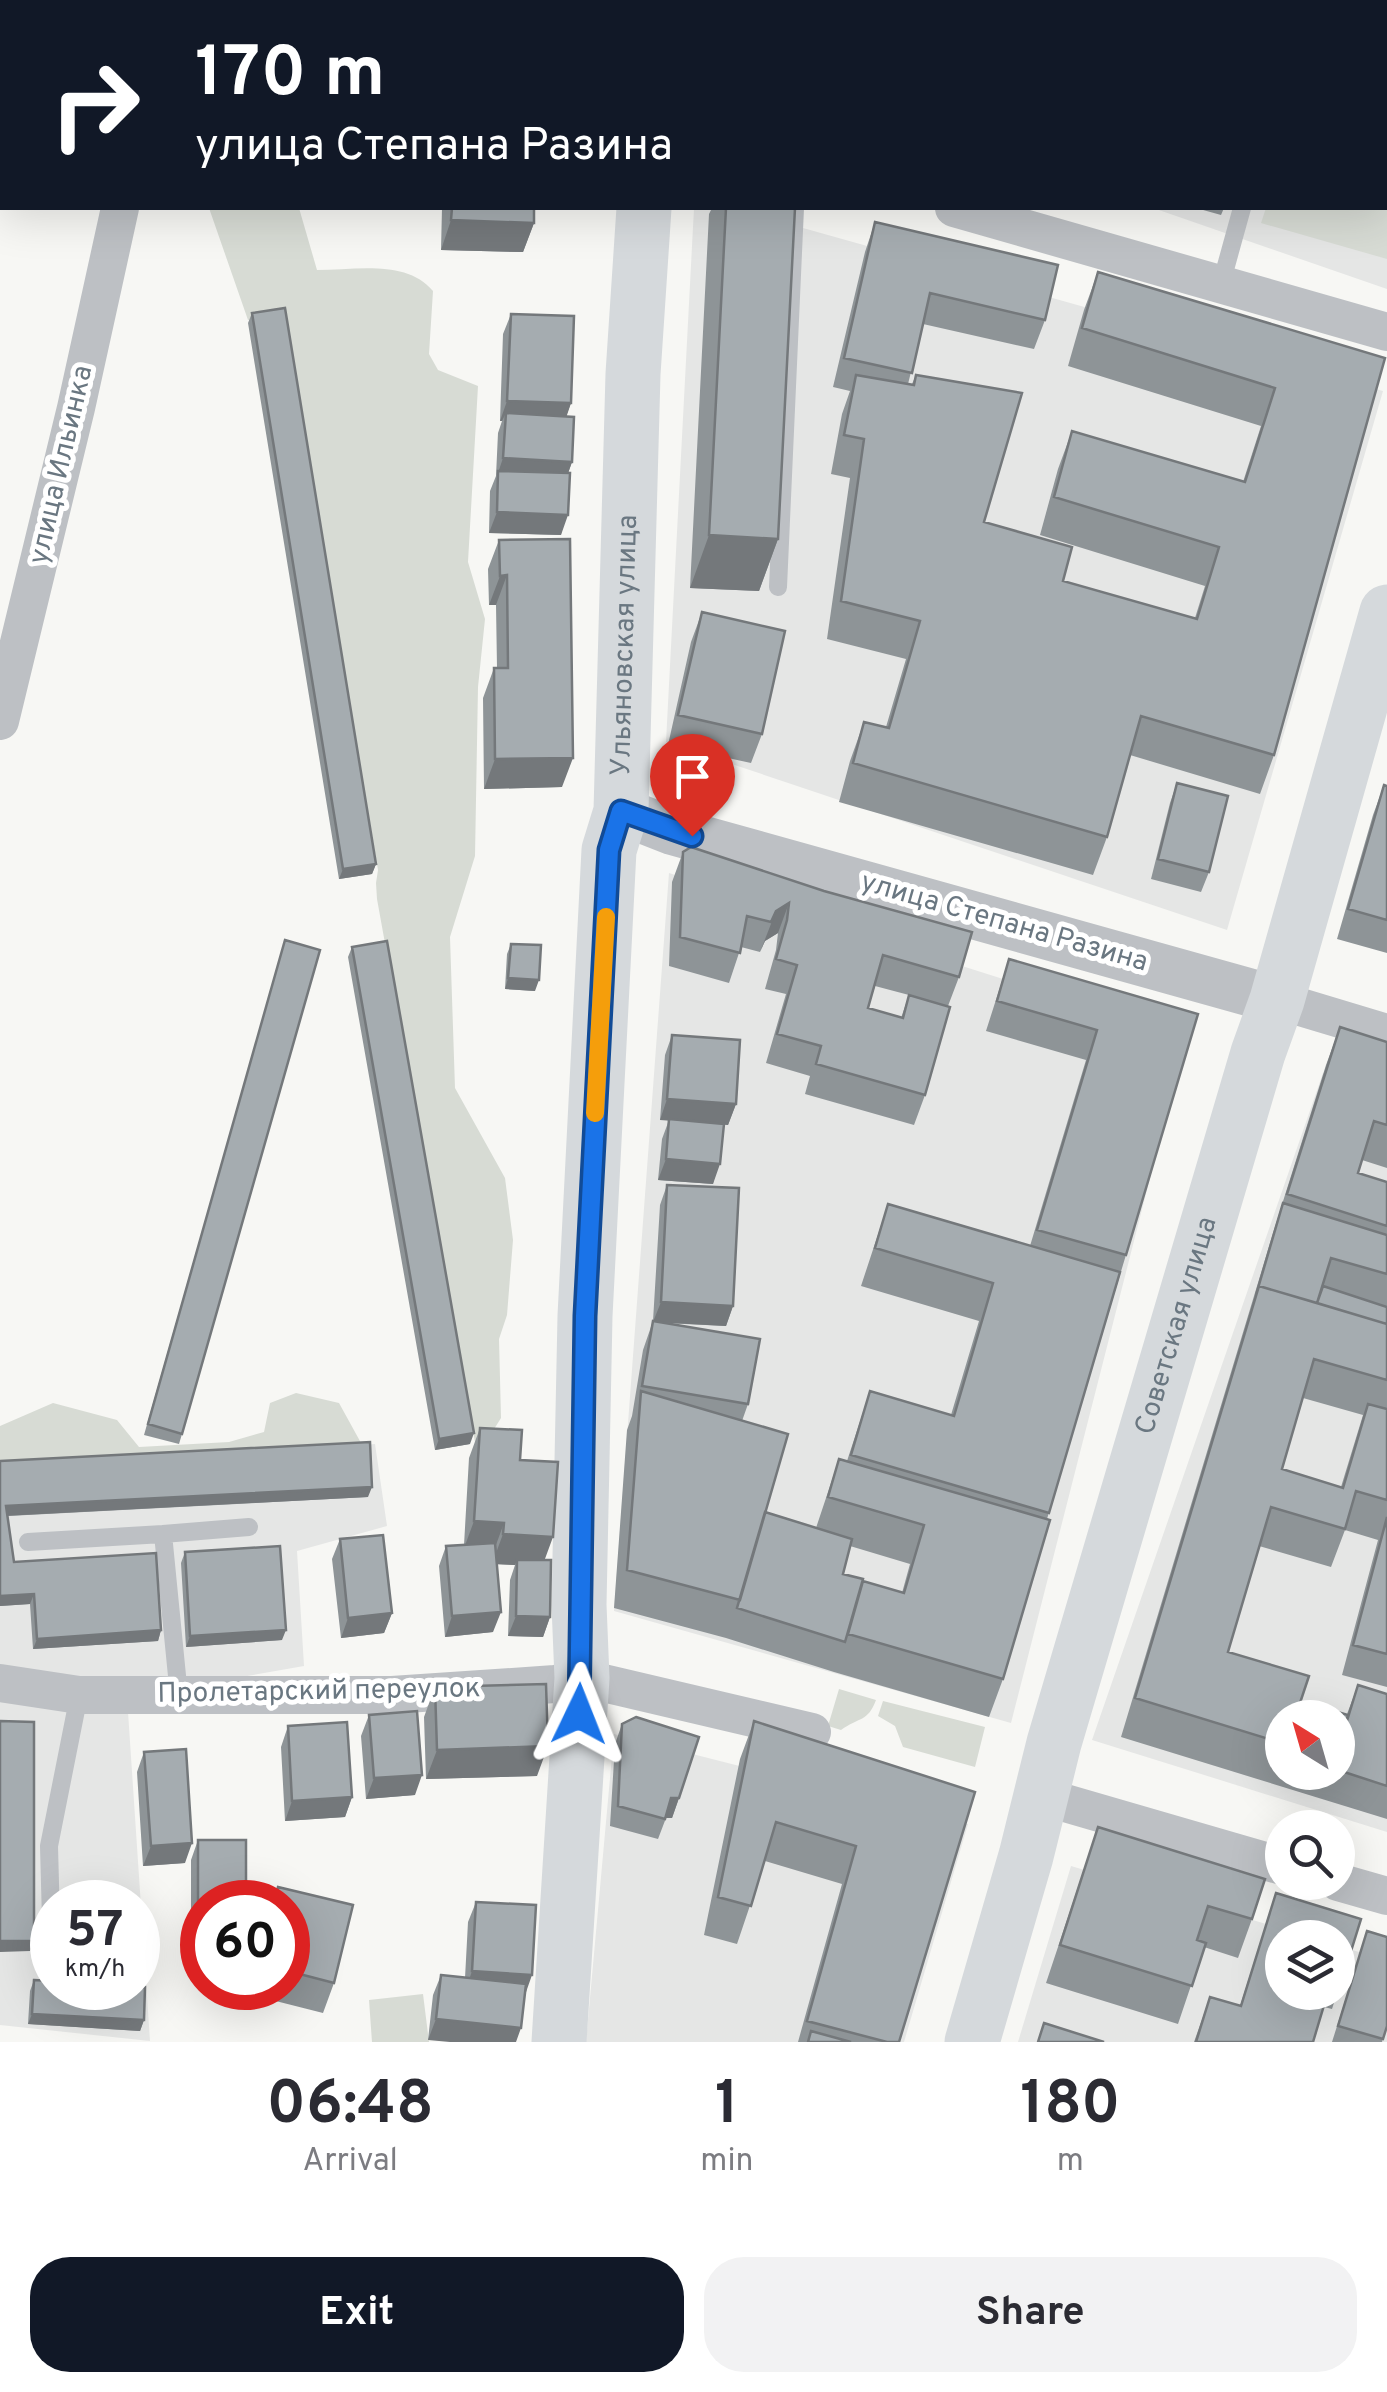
<!DOCTYPE html>
<meta charset="utf-8">
<style>
body{margin:0;font-family:Overpass,sans-serif;background:#f2f2f3;color:#2b2b33;height:100vh;display:flex;flex-direction:column;font-size:38px;white-space:nowrap}
*{box-sizing:border-box;margin:0}
p{font-size:32px;color:#7c7c81}
.icon{flex:none;width:55px;height:55px;fill:none;stroke:currentColor;stroke-width:2;stroke-linecap:round;stroke-linejoin:round}
.map{position:relative;height:2042px;overflow:hidden}
.side{display:flex;flex-direction:column;background:#fff;flex:1}
.side>*{flex:none}
.hud{position:absolute;left:0px;top:0px;width:1388px;height:210px;box-shadow:0 10px 40px #0002;background:#111827;color:#fff;overflow:hidden}
.needle{width:65px;rotate:323deg}
.buttons{position:absolute;left:1265px;top:1700px;display:grid;gap:20px}
.buttons a{display:grid;place-items:center;width:90px;height:90px;border-radius:50%;background:#fff;box-shadow:0 10px 40px #0002;font-size:50px}
.speed{position:absolute;left:30px;top:1880px;display:flex;gap:20px;font-size:50px;font-weight:700;text-align:center}
.speed>*{display:grid;place-content:center;width:130px;height:130px;border-radius:50%;background:#fff;box-shadow:0 10px 40px #0002;line-height:1}
.speed small{font-size:25px;font-weight:400}
.speed .limit{border:15px solid #d22;background:#fff;color:#111}
.pin{position:absolute;display:grid;place-items:center;width:85px;height:85px;color:#fff;margin:-102px -42px;border-radius:50% 50% 50% 0;rotate:-45deg;box-shadow:0 0 10px #0007}
.pin .icon{rotate:45deg}
.me{position:absolute;width:110px;margin:-55px;rotate:2deg;stroke-linejoin:round;filter:drop-shadow(0 0 8px #0008)}
.turn{display:flex;align-items:center;gap:35px;height:210px;padding:0 30px;font-size:45px}
.turn .icon{width:130px;height:130px;stroke-width:2.5}
.turn b{display:block;font-size:70px;line-height:85px}
.eta{display:flex;justify-content:space-evenly;align-items:center;height:170px;text-align:center}
.eta b{font-size:60px;font-weight:700;line-height:70px}
.primary-button{display:flex;gap:20px;margin-top:auto;padding:20px 30px}
.primary-button a{flex:1;height:115px;border-radius:40px;background:#111827;color:#fff;font-size:40px;font-weight:700;line-height:115px;text-align:center}
.primary-button a+a{background:#f2f2f3;color:#2b2b33}
.map>svg:first-child{display:block}
.built{fill:#e5e6e5;fill-rule:evenodd}
.green{fill:#d7dbd4}
.lines{fill:none;stroke-linecap:round;stroke-linejoin:round}
.service{stroke:#bdc0c4;stroke-width:18}
.minor{stroke:#bdc0c4;stroke-width:38}
.tertiary{stroke:#bdc0c4;stroke-width:48}
.primary{stroke:#d5d9dc;stroke-width:55}
.wall{fill:#8e9497;fill-rule:evenodd}
.shaded-wall{fill:#74787b}
.building{fill:#a5acb0;stroke:#74787b;stroke-width:2.5}
.route-casing{stroke:#114b97;stroke-width:25}
.route{stroke:#1a73e8;stroke-width:18}
.slow{stroke:#f59e0b;stroke-width:18}
.labels{text-anchor:middle;dominant-baseline:central;stroke-width:10;stroke-linejoin:round;paint-order:stroke}
.street-label{font-size:28px;fill:#6a7781;stroke:#fff}
</style>
<div class="map">
<svg width="1387" height="2042" viewBox="0 0 1387 2042">
<rect width="100%" height="100%" fill="#f7f7f4"/>
<path class="built" d="M735,0H1387V289L1153,208H1385V2H734Z
M694,208H732L1383,391L1227,930L666,742Z
M669,873L1186,1037L1011,1723L614,1611Z
M1323,1073L1387,1094V1832L1092,1740ZM1282,1718H1338V1772H1282Z
M375,1444L387,1526L297,1551L304,1666L127,1697L150,2041L0,2025V1477ZM52,1902H138V1988H52Z
M614,1734L968,1824L904,2042H586Z
M1071,1866L1310,1937L1282,1938V1992H1338V1946L1387,1960V2042H1018Z"/>
<path class="green" d="M1329,0H1387V259L1261,223L1266,208H1385V2H1328Z
M209,208H299L317,270C355,270 407,259 433,291L429,354L438,370L478,386L468,562L485,619L478,687L475,856L450,937L455,1088L505,1178L513,1240L507,1315L499,1339L501,1418L491,1434L479,1442H475L377,899L376,883L378,870L283,312L248,320Z
M296,1393L339,1403L366,1452L0,1471V1426L53,1403L117,1420L139,1447L229,1442L264,1432L270,1403Z
M839,1689L876,1700C868,1722 859,1717 841,1730L828,1726Z
M883,1701L985,1727L975,1767L903,1747L895,1726L878,1716Z
M423,1994L429,2042H372L369,2000Z"/>
<g class="lines">
<path class="service" d="M1009,2L1010,0
M1305,2L1306,0
M1221,284L1242,208
M778,587L795,208
M163,1534L249,1527
M28,1542L163,1534L179,1696
M52,1958L49,1846L79,1695"/>
<path class="minor" d="M394,0L402,2
M954,208L1387,332
M0,721L76,408L120,208
M1277,1000L1387,1033
M0,1683L79,1695H392L555,1684L582,1678L812,1732
M1041,1796L1282,1866
M1338,1882L1387,1896"/>
<path class="tertiary" d="M621,811L672,831L1277,1000"/>
<g class="primary">
<path d="M689,2L690,0"/>
<path id="s1" d="M559,2042L582,1678L579,1605L585,1316L609,850L621,811L633,374L644,208"/>
<path id="s2" d="M972,2042L1026,1856L1054,1743L1258,1053L1277,1000L1387,612"/>
</g>
</g>
<path class="wall" d="M534,0H608L607,2H533Z
M784,0H988L987,2H794Z
M1191,0H1265L1264,2H1190Z
M442,208H534V223L523,252L441,250Z
M712,208H795L778,539L759,591L690,588L709,214Z
M1196,208H1224L1221,215Z
M875,222L1045,320L1034,349L923,324L908,384H912L916,375L984,522L1063,581L1195,618L1205,586L1040,535L1058,469L1072,431L1243,482L1261,426L1068,366L1084,310L1098,272L1385,358L1274,755L1260,794L1130,755L1107,837L1093,875L839,802L850,761L864,722L886,727L906,659L827,639L850,478L831,474L842,414L850,391L833,387L865,252Z
M252,313L376,864L372,874L339,879L248,323Z
M511,314L571,403L566,416L572,462L568,473L561,535L489,533L490,491L496,476L498,433L502,421H500L503,334Z
M499,540L562,787L484,789L483,698L494,668H497L496,605H489L488,569Z
M702,612L762,734L751,763L668,745L691,642Z
M1177,783L1209,872L1201,892L1151,879L1170,803Z
M1384,785L1387,786V953L1337,939L1373,815Z
M683,852L959,977L948,1006L925,1095L914,1125L805,1094L810,1076L766,1063L786,994L765,989L776,950L778,933L765,941L760,952L741,947L729,983L669,966L672,882ZM875,986L909,995L901,1018L868,1008Z
M285,940L182,1434L179,1444L144,1435Z
M511,944L535,991L505,989L507,954Z
M352,947L470,1444L435,1450L348,957Z
M1009,959L1198,1014L1047,1519L1003,1679L989,1717L834,1672L726,1638L614,1608L627,1430L632,1416L643,1350L653,1321L660,1205L667,1185L733,1306L726,1326L664,1323L748,1404L742,1421L765,1512L816,1528L839,1459L847,1461L870,1391L951,1415L979,1321L861,1286L888,1204L1030,1246L1086,1060L986,1031ZM850,1546L910,1564L902,1593L859,1591L843,1574Z
M1340,1027L1387,1042V1168L1362,1160L1358,1173L1387,1182V1687L1342,1675L1378,1540L1345,1530L1331,1567L1259,1546L1228,1652L1301,1701L1347,1714L1358,1685L1387,1694V1819L1121,1737L1273,1233L1326,1065ZM1303,1398L1363,1415L1341,1487L1282,1469ZM1282,1718H1338V1772H1282Z
M672,1035L736,1104L728,1125L724,1124L713,1184L658,1180L662,1139L669,1120H660L665,1055Z
M480,1428L520,1460L544,1560L550,1617L543,1637L508,1636L510,1580L515,1565L497,1564L493,1632L445,1637L439,1566L446,1546L464,1545L469,1458Z
M0,1461L368,1497L8,1516L14,1562L161,1630L158,1641L33,1649L30,1604L0,1606Z
M340,1539L392,1613L384,1633L341,1638L332,1559Z
M185,1552L282,1640L186,1647L181,1563Z
M435,1687L537,1776L426,1779L424,1717Z
M369,1715L415,1795L366,1799L361,1736Z
M754,1721L975,1792L899,2042H798L842,1884L765,1861L737,1944L704,1935L740,1759Z
M622,1724L679,1798L672,1818H666L658,1839L610,1826L615,1744Z
M288,1726L352,1797L345,1817L285,1821L281,1747Z
M144,1752L185,1863L143,1866L137,1772Z
M1098,1827L1252,1919L1238,1958L1204,1947L1178,2024L1046,1983Z
M198,1840L202,1902V1931H191V1860Z
M278,1887L353,1905L334,1983L323,2013L248,1994L249,1988H288V1902H272Z
M1276,1893L1361,1919L1332,2009L1324,2007L1313,2042H1194L1210,1997L1240,2006ZM1282,1938H1338V1992H1282Z
M476,1902L525,1995L428,2040L433,1995L441,1975L465,1978L468,1922Z
M1367,1931L1387,2026L1382,2042H1332Z
M34,1980L144,2020L140,2031L28,2024L30,1991Z"/>
<path class="shaded-wall" d="M451,220L534,223L523,252L441,250Z
M507,401L571,403L564,424L506,413L502,421H500Z
M503,458L572,462L565,482L498,473Z
M497,512L568,515L561,535L489,533Z
M709,535L778,539L759,591L690,588Z
M507,575L496,605H489L500,576Z
M573,758L562,787L484,789L495,759Z
M376,864L372,874L339,879L343,869Z
M789,903L778,933L765,941L760,952L776,911Z
M508,978L539,980L535,991L505,989Z
M667,1099L736,1104L728,1125L660,1120Z
M666,1159L720,1164L713,1184L658,1180Z
M661,1302L733,1306L726,1326L653,1322Z
M474,1433L470,1444L435,1450L439,1439Z
M372,1487L368,1497L3,1516L6,1506Z
M474,1521L504,1523L493,1553L463,1551Z
M503,1534L553,1537L542,1567L517,1560L515,1565L492,1564Z
M34,1594L30,1604L0,1606V1596Z
M501,1612L493,1632L445,1637L452,1616Z
M392,1613L384,1633L341,1638L348,1618Z
M516,1616L550,1617L543,1637L508,1636Z
M161,1630L158,1641L33,1649L37,1639Z
M286,1630L282,1640L186,1647L190,1636Z
M548,1746L537,1776L426,1779L437,1750Z
M422,1775L415,1795L366,1799L374,1778Z
M352,1797L345,1817L285,1821L292,1801Z
M671,1798H679L672,1818H664Z
M192,1843L185,1863L143,1866L151,1846Z
M198,1911H202V1931H191Z
M0,1941H34L30,1951L0,1952Z
M472,1971L532,1975L525,1995L465,1992Z
M32,2014L144,2020L140,2031L28,2024Z
M436,2019L521,2028L516,2042H450L428,2040Z"/>
<path class="building" d="M295,0H390V2H294Z
M811,0H837L836,2H821Z
M924,0H988L987,2H924Z
M1057,0H1112L1111,2H1057Z
M1127,0H1154L1163,2H1126Z
M452,208H534V223L451,220Z
M726,208H795L778,539L709,535Z
M875,222L1058,265L1045,320L930,293L912,373L844,358Z
M1098,272L1385,358L1274,755L1141,716L1107,837L853,763L864,722L889,728L920,621L841,601L864,439L844,435L856,375L914,385L916,375L1022,393L984,522L1072,547L1063,581L1197,619L1219,547L1054,497L1072,431L1245,482L1275,388L1082,328Z
M285,308L376,864L343,869L252,313Z
M511,314L574,316L571,403L507,401Z
M506,413L574,417L572,462L503,458Z
M498,471L570,473L568,515L497,512Z
M570,539L573,758L495,759L494,668H508L507,575L500,576L499,540Z
M702,612L785,631L762,734L678,715Z
M1177,783L1228,796L1209,872L1158,859Z
M1384,785L1387,786V920L1348,909Z
M691,847L824,891L972,932L959,977L883,955L868,1008L903,1018L909,995L950,1007L925,1095L816,1064L821,1046L777,1034L797,965L776,959L787,920L789,903L776,911L771,922L747,916L740,953L680,937L683,852Z
M285,940L320,950L182,1434L148,1424Z
M387,941L474,1433L439,1439L352,947Z
M511,944L541,945L539,980L508,978Z
M1009,959L1198,1014L1126,1255L1037,1230L1097,1030L997,1001Z
M1340,1027L1387,1042V1125L1374,1121L1358,1173L1387,1182V1226L1287,1194Z
M672,1035L740,1040L736,1104L667,1099Z
M669,1119L724,1124L720,1164L666,1159Z
M667,1185L739,1188L733,1306L661,1302Z
M1283,1203L1387,1235V1274L1331,1258L1317,1303L1259,1286L1256,1295Z
M888,1204L1120,1272L1049,1513L851,1455L870,1391L954,1416L993,1283L875,1248Z
M1259,1286L1387,1324V1380L1314,1359L1282,1469L1343,1488L1368,1404L1387,1409V1500L1356,1491L1345,1529L1271,1507L1228,1652L1309,1676L1295,1718H1282V1743L1135,1698Z
M1323,1286L1387,1307V1324L1317,1303Z
M653,1321L760,1339L748,1404L642,1386Z
M641,1391L788,1434L740,1600L627,1570Z
M480,1428L522,1430L520,1460L558,1462L553,1537L503,1534L504,1523L474,1521Z
M370,1442L372,1487L6,1506L14,1562L156,1553L161,1630L37,1639L34,1594L0,1596V1461Z
M839,1459L1050,1520L1003,1679L848,1634L863,1581L904,1593L924,1525L828,1497Z
M765,1512L852,1539L843,1574L863,1579L845,1642L737,1608Z
M1387,1517V1654L1353,1645Z
M383,1535L392,1613L348,1618L340,1539Z
M495,1543L501,1612L452,1616L446,1546Z
M280,1546L286,1630L190,1636L185,1552Z
M517,1560H551L550,1617L516,1616Z
M546,1684L548,1746L437,1750L435,1687Z
M1358,1685L1387,1694V1786L1338,1770V1750Z
M1301,1701L1348,1715L1338,1748V1718H1295Z
M417,1711L422,1775L374,1778L369,1715Z
M636,1717L699,1737L679,1798H671L665,1819L618,1806L622,1724Z
M0,1721L34,1722V1941H0Z
M754,1721L975,1792L899,2042H887L807,2021L856,1846L776,1822L751,1906L718,1897Z
M347,1722L352,1797L292,1801L288,1726Z
M186,1749L192,1843L151,1846L144,1752Z
M1311,1772H1330L1328,1778Z
M1098,1827L1265,1879L1252,1919L1208,1906L1197,1940L1206,1943L1192,1986L1060,1945Z
M198,1840H246V1902H202V1911H198Z
M278,1887L353,1905L334,1983L288,1971V1902H274Z
M1276,1893L1361,1919L1342,1980L1338,1978V1938H1282V1992H1328L1313,2042H1196L1210,1997L1241,2006Z
M476,1902L536,1905L532,1975L472,1971Z
M1367,1931L1387,1937V2026L1383,2039L1338,2026Z
M441,1975L526,1984L521,2028L436,2019Z
M34,1980L52,1981V1988L145,1987L144,2020L32,2014Z
M1044,2023L1104,2042H1038Z
M811,2031L851,2042H808Z"/>
<g class="lines">
<defs>
<path id="route" d="M579,1714L585,1316L609,850L621,811L692,836"/>
</defs>
<use href="#route" class="route-casing"/>
<use href="#route" class="route"/>
<path class="slow" d="M595,1113L606,917"/>
</g>
<g class="labels">
<g class="street-label">
<text transform="translate(62 465) rotate(-77)">улица Ильинка</text>
<text stroke="none"><textPath href="#s1" startOffset="1400">Ульяновская улица</textPath></text>
<text transform="translate(1004 923) rotate(16)">улица Степана Разина</text>
<text stroke="none"><textPath href="#s2" startOffset="745">Советская улица</textPath></text>
<text transform="translate(319 1692) rotate(-1)">Пролетарский переулок</text>
</g>
</g>
</svg>
<div class="buttons">
<a><svg class="needle" viewBox="-14 -14 28 28"><path d="M0-13l5 13h-10z" fill="#e53935"/><path d="M0 13l5-13h-10z" fill="#7c7c81"/></svg></a>
<a><svg class="icon" aria-label="search" viewBox="0 0 24 24"><circle cx="10" cy="10" r="6"/><path d="M15 15l6 6"/></svg></a>
<a><svg class="icon" aria-label="layers" viewBox="0 0 24 24"><path d="M12 4l9 5-9 5-9-5zM3 14l9 5 9-5"/></svg></a>
</div>
<div class="speed"><div>57<small>km/h</small></div><div class="limit">60</div></div>
<div class="pin" style="left:692px;top:836px;background:#d93025"><svg class="icon" aria-label="arrive" viewBox="0 0 24 24"><path d="M6 21V4h12l-3 4 3 4H6"/></svg></div>
<svg class="me" style="left:579px;top:1714px" viewBox="-20 -20 40 40"><path d="M0-17L14 15 0 8-14 15z" fill="#1a73e8" stroke="#fff" stroke-width="4"/></svg>
<div class="hud">
<div class="turn"><svg class="icon" aria-label="right" viewBox="0 0 24 24"><path d="M7 20v-9h11M14 6l5 5-5 5"/></svg><div><b>170 m</b>улица Степана Разина</div></div>
</div>
</div>
<section class="side">
<div class="eta">
<div><b>06:48</b><p>Arrival</p></div>
<div><b>1</b><p>min</p></div>
<div><b>180</b><p>m</p></div>
</div>
<div class="primary-button"><a>Exit</a><a>Share</a></div>
</section>
